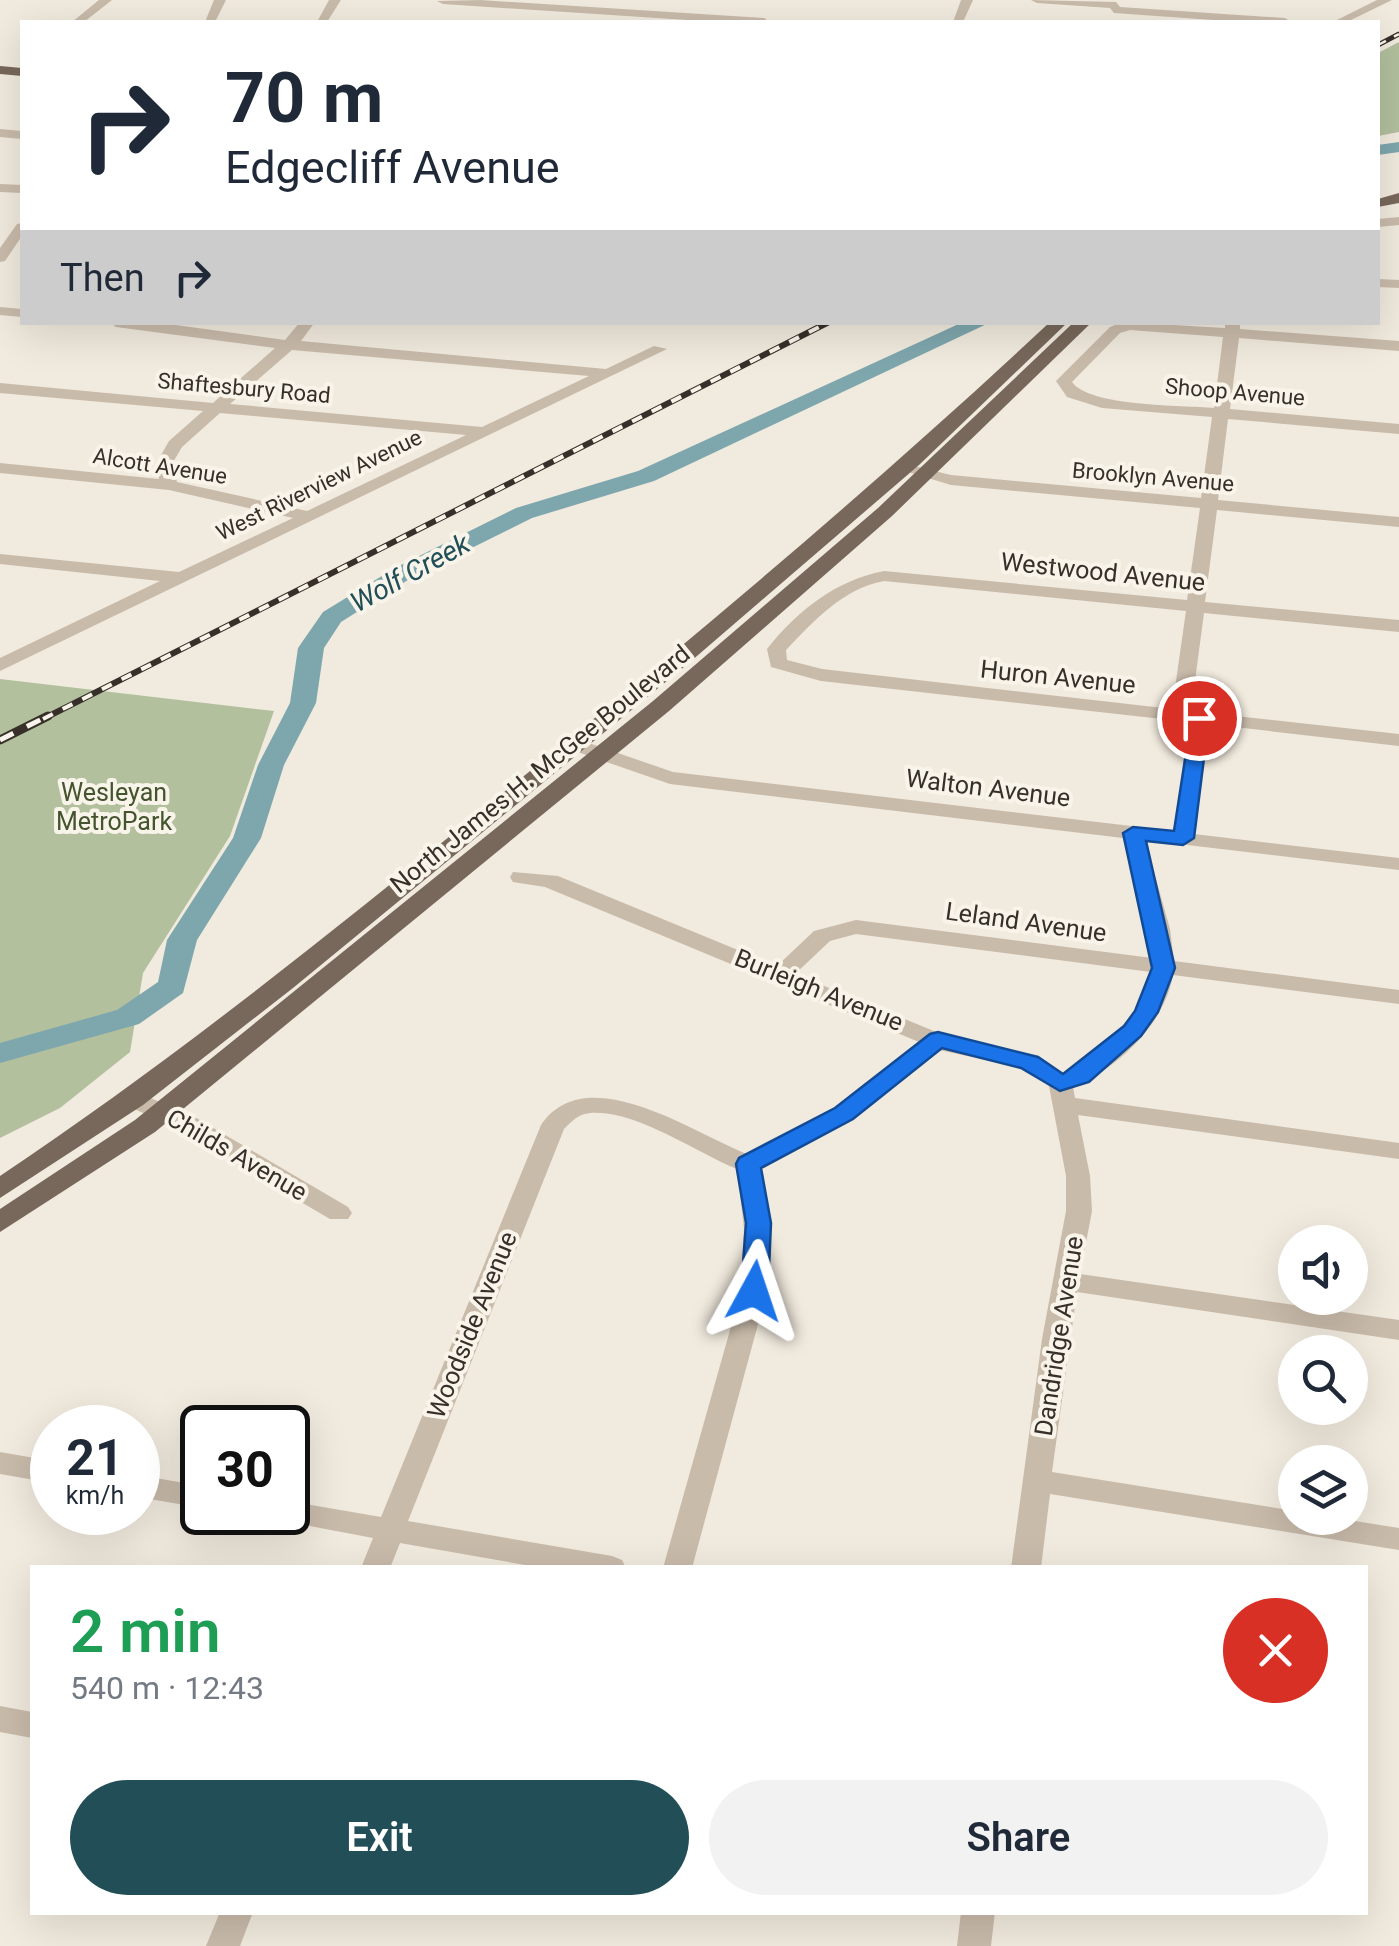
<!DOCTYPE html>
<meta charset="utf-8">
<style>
body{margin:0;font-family:Roboto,sans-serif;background:#f2f2f3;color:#1f2937;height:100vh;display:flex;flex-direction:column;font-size:38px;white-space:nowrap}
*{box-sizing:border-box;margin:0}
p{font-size:32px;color:#747a83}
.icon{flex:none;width:55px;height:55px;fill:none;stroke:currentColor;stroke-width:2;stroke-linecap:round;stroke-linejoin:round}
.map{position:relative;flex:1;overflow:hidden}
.details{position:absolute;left:30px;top:1565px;width:1338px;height:350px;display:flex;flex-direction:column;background:#fff;border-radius:0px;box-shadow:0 10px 40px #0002}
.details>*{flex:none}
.banner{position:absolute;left:20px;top:20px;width:1360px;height:305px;border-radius:0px;box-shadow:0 10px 40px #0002;background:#fff;color:#1f2937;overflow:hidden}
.tools{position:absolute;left:1278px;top:1225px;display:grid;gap:20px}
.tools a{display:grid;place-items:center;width:90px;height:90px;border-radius:50%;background:#fff;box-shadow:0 10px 40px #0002;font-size:50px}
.speed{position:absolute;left:30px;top:1405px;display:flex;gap:20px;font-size:50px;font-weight:700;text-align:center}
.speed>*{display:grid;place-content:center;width:130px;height:130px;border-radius:50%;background:#fff;box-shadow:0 10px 40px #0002;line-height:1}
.speed small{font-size:25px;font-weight:400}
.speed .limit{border:5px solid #111;border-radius:15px;background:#fff;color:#111}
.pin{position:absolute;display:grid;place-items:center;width:85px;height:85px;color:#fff;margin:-42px;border:5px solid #fff;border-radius:50%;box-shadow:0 2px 10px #0007}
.me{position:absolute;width:110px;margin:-55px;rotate:5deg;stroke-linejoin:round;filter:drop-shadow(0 0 8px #0008)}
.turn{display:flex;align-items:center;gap:35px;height:210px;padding:0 40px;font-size:45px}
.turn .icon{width:130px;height:130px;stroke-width:2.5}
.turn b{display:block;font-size:70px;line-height:85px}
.then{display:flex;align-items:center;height:95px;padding:0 40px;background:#0003;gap:20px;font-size:38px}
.round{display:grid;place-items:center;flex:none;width:105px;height:105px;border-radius:52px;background:#f2f2f3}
.headline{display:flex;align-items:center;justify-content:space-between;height:170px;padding:0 40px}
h1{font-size:60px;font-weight:600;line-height:75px;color:#1e9e55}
.action{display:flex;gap:20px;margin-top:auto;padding:20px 40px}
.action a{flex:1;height:115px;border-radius:60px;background:#214e57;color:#fff;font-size:40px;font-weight:600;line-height:115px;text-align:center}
.action a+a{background:#f2f2f3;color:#1f2937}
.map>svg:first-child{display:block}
.green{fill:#b2c09e}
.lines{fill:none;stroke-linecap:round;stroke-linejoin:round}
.river{fill:#7ea7ad;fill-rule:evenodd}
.minor{fill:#c9bbaa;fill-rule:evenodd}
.major{fill:#78685b;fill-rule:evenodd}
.rail-far2-casing{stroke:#372f29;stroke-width:5}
.rail-far1-casing{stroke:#372f29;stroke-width:6}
.rail-casing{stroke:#372f29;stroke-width:9}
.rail-far2{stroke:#f9f4ea;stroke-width:2.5;stroke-dasharray:9;stroke-linecap:butt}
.rail-far1{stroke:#f9f4ea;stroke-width:4;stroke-dasharray:11;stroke-linecap:butt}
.rail{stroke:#f9f4ea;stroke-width:5;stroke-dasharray:15;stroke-linecap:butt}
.route{fill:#1a73e8;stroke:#114b97;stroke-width:2.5}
.labels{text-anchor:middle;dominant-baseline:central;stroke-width:8;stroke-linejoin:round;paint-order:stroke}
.far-street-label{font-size:22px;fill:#372f29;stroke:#f9f4ea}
.street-label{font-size:25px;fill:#372f29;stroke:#f9f4ea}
.park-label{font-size:25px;fill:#43542e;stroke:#f9f4ea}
.water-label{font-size:28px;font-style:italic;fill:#214e57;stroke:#f9f4ea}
</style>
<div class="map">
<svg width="1399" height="1946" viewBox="0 0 1399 1946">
<rect width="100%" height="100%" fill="#f1eade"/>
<path class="green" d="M1399,42V132L1378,136V53Z
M0,679L274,711L230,836L143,973L130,1052L60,1108L0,1138Z"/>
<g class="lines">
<path class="river" d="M1399,142V152L1378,155V145Z
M963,322H991L654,481L532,518L411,578L341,622L324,648L316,703L284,765L261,838L197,940L183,993L139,1024L0,1063V1043L117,1010L158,982L167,940L233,838L258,765L290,703L298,648L323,612L395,568L516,508L638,471Z"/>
<path class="minor" d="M99,0H112L84,22H72Z
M214,0H226L215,22H205Z
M329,0H341L327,22H317Z
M480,0L764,18L770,22H718L443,4L437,1Z
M961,0H973L963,22H953Z
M1031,0L1116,2L1120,7L1285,18L1291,22H1242L1114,13L1110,8L1037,3Z
M1377,0H1392L1347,22H1333Z
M0,129L22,131V139L0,137Z
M0,184L22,185V193L0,192Z
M1399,217V225L1378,227V219Z
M22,223V236L5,261L0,262V248L17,224Z
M1378,279L1399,280V288L1378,287Z
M0,307L22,309V317L0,315Z
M109,322H154L285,340L300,322H315L301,341L606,369L654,346L667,349L0,671V658L160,581L0,564V554L179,572L293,518L169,490L0,473V463L159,479L156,464L169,441L203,411L0,393V383L213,403L275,348L116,327ZM292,350L589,376L482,427L230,404ZM220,413L466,435L307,511L177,482L172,464L182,447Z
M1122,322L1225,328V322H1240V329L1399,341V351L1239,338L1230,409L1399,424V434L1228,419L1218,500L1399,517V527L1217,510L1205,602L1399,620V632L1204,613L1191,711L1399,734V746L1208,724L1194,834L1399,858V870L1145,840L1170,929L1174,961L1399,990V1004L1173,975C1164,1025 1118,1068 1073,1087L1075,1098L1399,1143V1159L1078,1115L1090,1176L1092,1211L1080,1274L1399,1320V1340L1077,1292L1052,1472L1295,1511V1518H1336L1399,1528V1550L1050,1494L1041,1568H1011L1042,1339L1066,1211V1176L1049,1086L1023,1068L939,1050L853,1119L761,1168L770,1228L767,1291L692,1568H663L741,1291L744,1228L737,1169C695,1152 635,1109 590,1113C578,1114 572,1121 564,1129L408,1521L612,1556L622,1560L626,1568H542L400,1543L390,1568H361L373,1538L278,1520L274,1512H288V1501L381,1517L541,1125C586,1058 693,1133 747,1154L835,1107L919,1042L545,887L513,882L510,877L513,872L558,876L777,966L814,931L856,920L1152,958L1148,929L1123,838L670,784L569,749L566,745L569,741H583L673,772L1174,831L1189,722L821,681L771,667L767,649C797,611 836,580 884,571L1187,600L1200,508L951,485L898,469L906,464L951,475L1201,498L1212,417L1102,408L1067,397L1056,381L1110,327ZM1130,330L1223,337L1214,408C1182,405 1090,407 1072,382L1120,333ZM884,581L1186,611L1172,709L822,669L787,660L786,650C814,621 842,589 884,581ZM856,934L1151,972C1146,1017 1102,1056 1062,1073L1038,1057L951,1038L795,974L830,941Z
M134,1091L193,1116L348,1207L352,1213L348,1219H330L175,1128L126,1105L122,1099L126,1093Z
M0,1452L52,1461V1483L0,1474Z
M138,1475L202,1486V1508L138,1497Z
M0,1706L32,1712V1738L0,1732Z
M220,1912H253L240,1946H206Z
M961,1912H995L991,1946H957Z"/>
<path class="major" d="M0,66L22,68V76L0,74Z
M1399,193V203L1378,207V199Z
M1050,322H1068L919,465L690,662L293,988L143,1105L0,1198V1176C166,1065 321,941 476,815C672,656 865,495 1050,322Z
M1074,322H1092L892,516L669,711L155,1132L0,1232V1209L135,1120L653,701L878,508Z"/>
<defs>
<path id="rail-far2" d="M1378,45L1399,34"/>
<path id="rail-far1" d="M43,719L829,322"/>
<path id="rail" d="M0,740L48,716"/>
</defs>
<use href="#rail-far2" class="rail-far2-casing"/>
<use href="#rail-far1" class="rail-far1-casing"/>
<use href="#rail" class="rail-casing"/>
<use href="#rail-far2" class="rail-far2"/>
<use href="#rail-far1" class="rail-far1"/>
<use href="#rail" class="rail"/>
</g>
<path class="route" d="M1192,714L1209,718L1194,838L1183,845L1146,841L1175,968L1158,1012L1141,1036L1089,1082L1060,1091L1021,1068L942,1048L853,1119L761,1168L771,1223L768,1291L754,1301L745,1298L741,1291L746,1223L736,1164L739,1158L835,1108L930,1034L938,1032L1038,1057L1063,1074L1124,1026L1135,1011L1152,968L1123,833L1133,827L1174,831Z"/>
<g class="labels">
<g class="far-street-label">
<text transform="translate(244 388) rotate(5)">Shaftesbury Road</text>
<text transform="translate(1235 392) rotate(5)">Shoop Avenue</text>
<text transform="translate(160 466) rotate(9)">Alcott Avenue</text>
<text transform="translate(1153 477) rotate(5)">Brooklyn Avenue</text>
<text transform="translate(319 485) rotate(-26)">West Riverview Avenue</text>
</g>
<g class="street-label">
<text transform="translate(1103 572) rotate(6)">Westwood Avenue</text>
<text transform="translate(1058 677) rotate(6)">Huron Avenue</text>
<text transform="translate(540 769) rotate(-39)">North James H. McGee Boulevard</text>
<text transform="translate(988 788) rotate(7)">Walton Avenue</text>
<text transform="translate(1026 922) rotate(8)">Leland Avenue</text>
<text transform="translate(819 990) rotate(22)">Burleigh Avenue</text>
<text transform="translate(237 1155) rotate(30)">Childs Avenue</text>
<text transform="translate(472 1325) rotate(-68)">Woodside Avenue</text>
<text transform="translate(1059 1336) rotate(-81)">Dandridge Avenue</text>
</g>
<g class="park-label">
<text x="114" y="792">Wesleyan<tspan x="114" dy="29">MetroPark</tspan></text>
</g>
<g class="water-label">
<text transform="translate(410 573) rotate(-29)">Wolf Creek</text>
</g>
</g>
</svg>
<div class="tools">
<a><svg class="icon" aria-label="sound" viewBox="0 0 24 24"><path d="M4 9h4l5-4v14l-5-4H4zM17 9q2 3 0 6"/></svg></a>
<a><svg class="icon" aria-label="search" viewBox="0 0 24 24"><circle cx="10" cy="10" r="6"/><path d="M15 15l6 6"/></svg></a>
<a><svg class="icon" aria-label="layers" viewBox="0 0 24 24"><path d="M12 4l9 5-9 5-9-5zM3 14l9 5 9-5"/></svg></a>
</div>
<div class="speed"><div>21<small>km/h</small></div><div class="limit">30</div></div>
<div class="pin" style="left:1199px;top:718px;background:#d93025"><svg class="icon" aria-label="arrive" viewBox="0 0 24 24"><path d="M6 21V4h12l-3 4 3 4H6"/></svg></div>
<svg class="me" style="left:754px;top:1291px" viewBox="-20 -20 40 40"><path d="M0-17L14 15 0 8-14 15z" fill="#1a73e8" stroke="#fff" stroke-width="4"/></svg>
<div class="banner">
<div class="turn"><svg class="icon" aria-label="right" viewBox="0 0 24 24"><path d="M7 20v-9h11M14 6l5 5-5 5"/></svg><div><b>70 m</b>Edgecliff Avenue</div></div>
<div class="then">Then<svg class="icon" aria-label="right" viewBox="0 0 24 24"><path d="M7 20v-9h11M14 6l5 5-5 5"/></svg></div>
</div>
<section class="details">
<div class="headline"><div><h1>2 min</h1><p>540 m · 12:43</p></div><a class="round" style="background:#d93025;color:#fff"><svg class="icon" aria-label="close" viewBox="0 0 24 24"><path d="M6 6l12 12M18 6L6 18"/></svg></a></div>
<div class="action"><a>Exit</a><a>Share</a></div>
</section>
</div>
